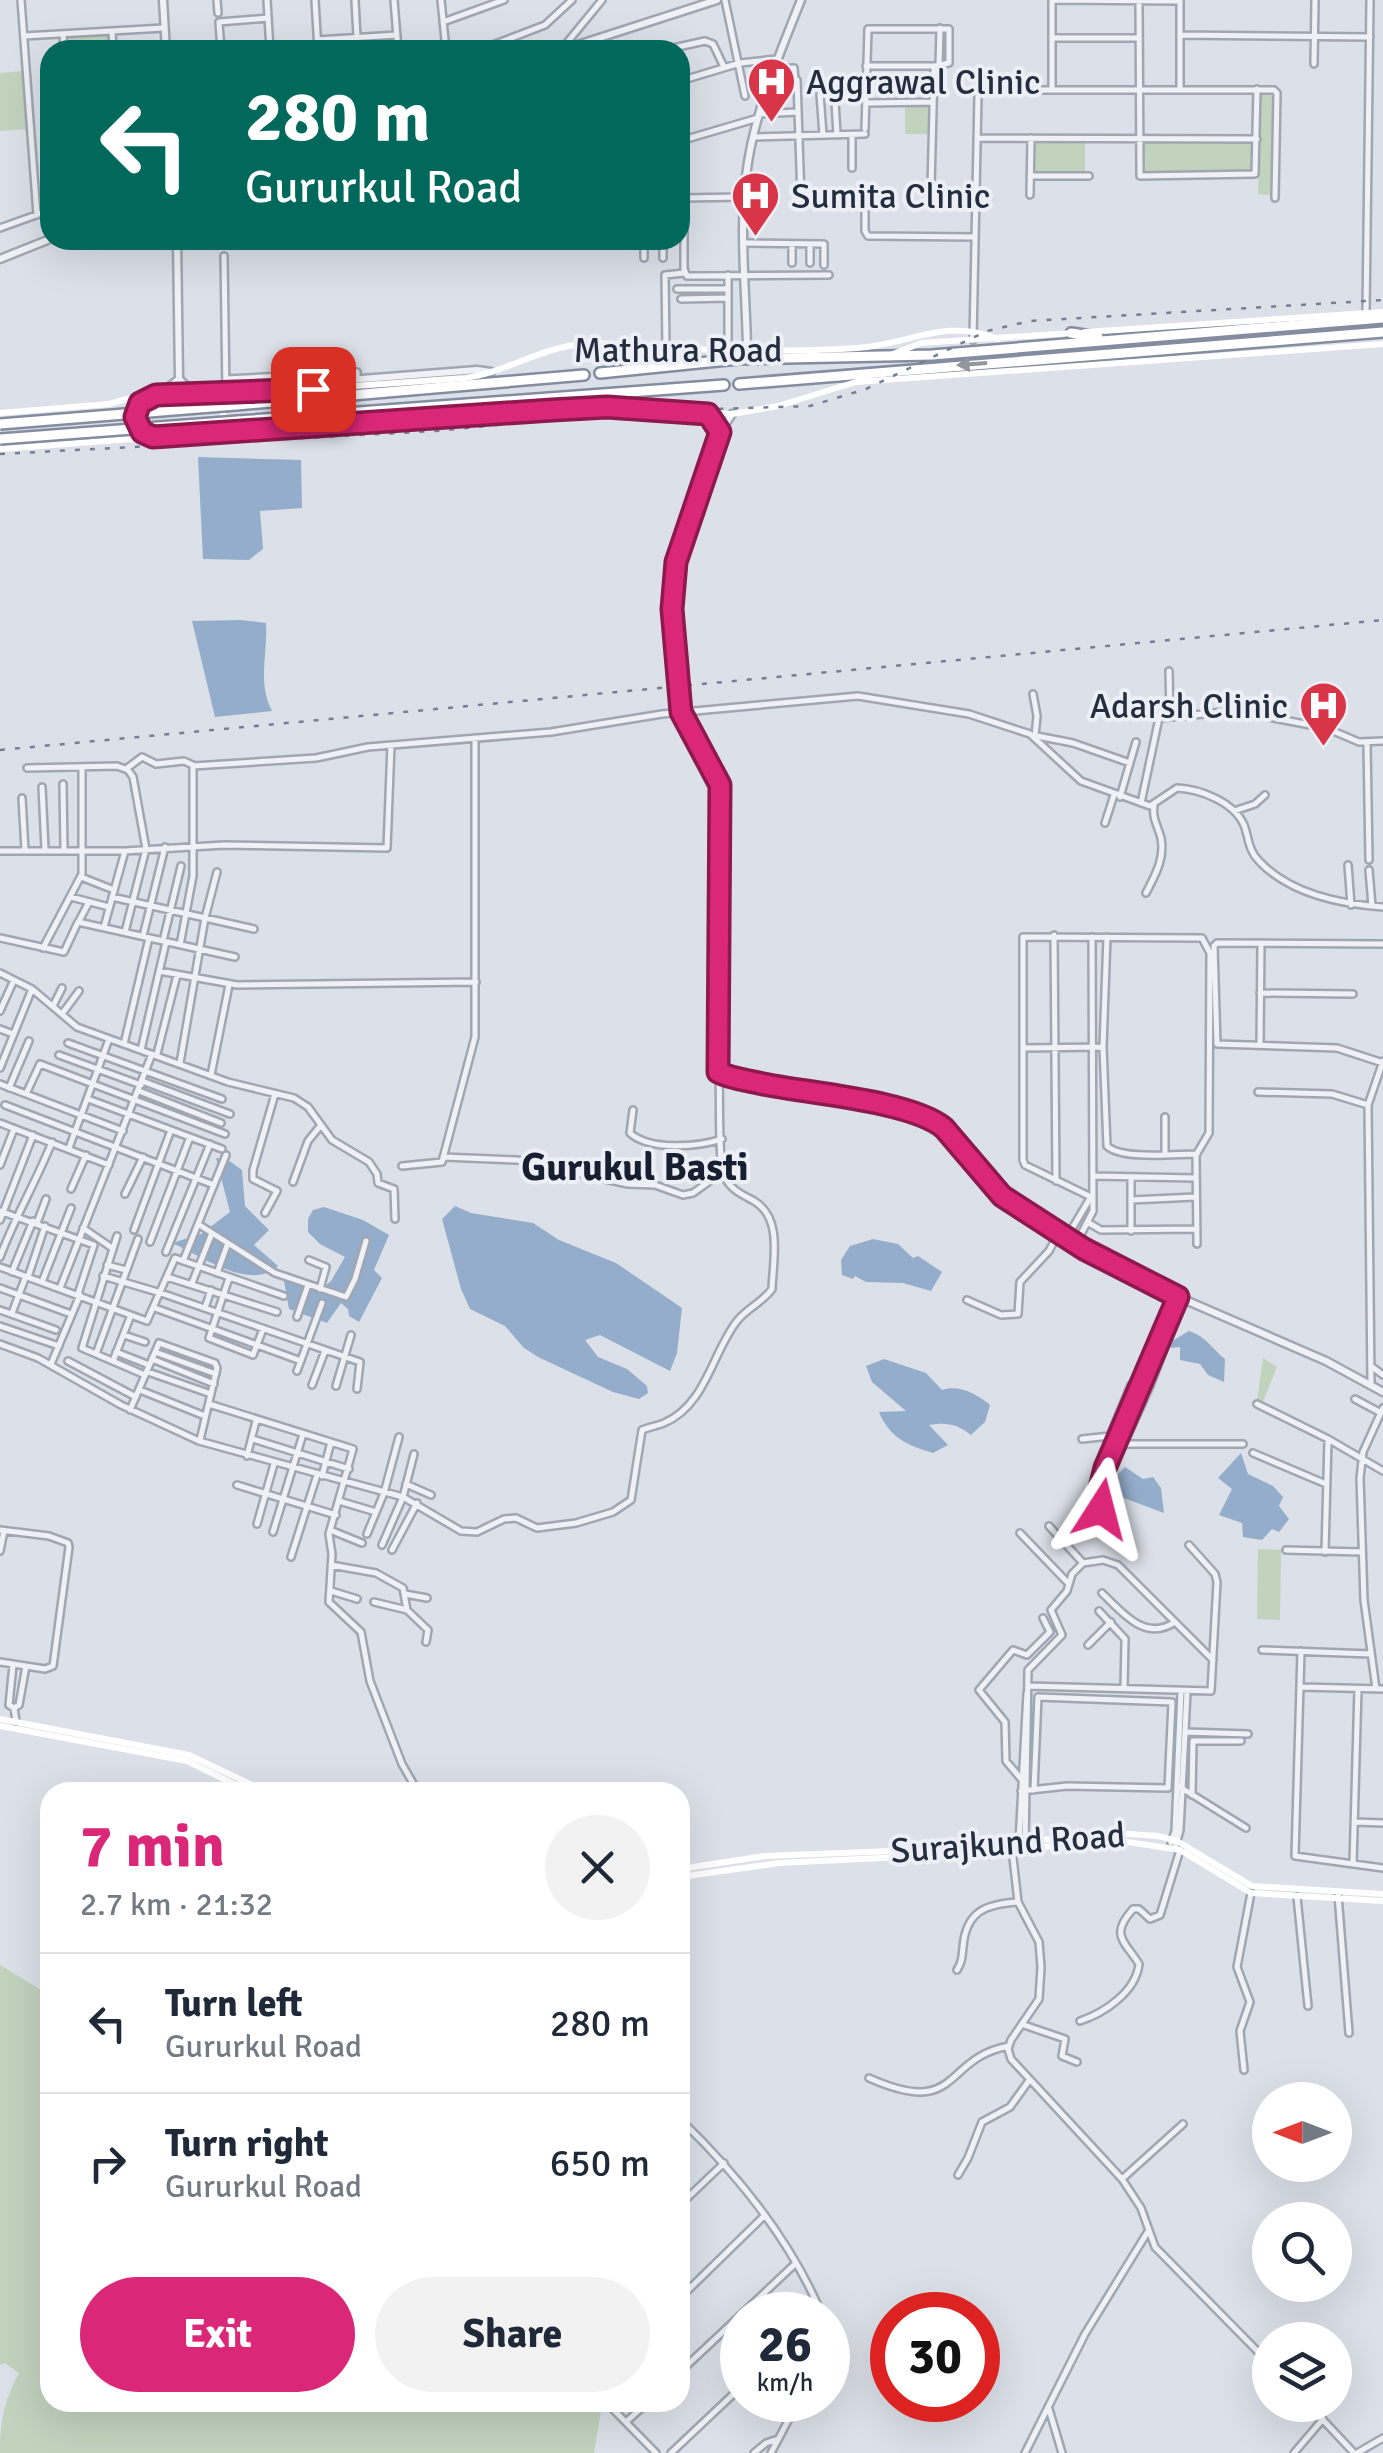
<!DOCTYPE html>
<meta charset="utf-8">
<style>
body{margin:0;font-family:Signika,sans-serif;background:#f2f2f3;color:#1f2937;height:100vh;display:flex;flex-direction:column;font-size:38px;white-space:nowrap}
*{box-sizing:border-box;margin:0}
p{font-size:32px;color:#747a83}
.icon{flex:none;width:55px;height:55px;fill:none;stroke:currentColor;stroke-width:2;stroke-linecap:round;stroke-linejoin:round}
.map{position:relative;flex:1;overflow:hidden}
.details{position:absolute;left:40px;top:1782px;width:650px;height:630px;display:flex;flex-direction:column;background:#fff;border-radius:30px;box-shadow:0 10px 40px #0002}
.details>*{flex:none}
.banner{position:absolute;left:40px;top:40px;width:650px;height:210px;border-radius:30px;box-shadow:0 10px 40px #0002;background:#00695c;color:#fff;overflow:hidden}
.needle{width:65px;rotate:270deg}
.tools{position:absolute;left:1252px;top:2082px;display:grid;gap:20px}
.tools a{display:grid;place-items:center;width:100px;height:100px;border-radius:50%;background:#fff;box-shadow:0 10px 40px #0002;font-size:50px}
.speed{position:absolute;left:720px;top:2292px;display:flex;gap:20px;font-size:50px;font-weight:700;text-align:center}
.speed>*{display:grid;place-content:center;width:130px;height:130px;border-radius:50%;background:#fff;box-shadow:0 10px 40px #0002;line-height:1}
.speed small{font-size:25px;font-weight:400}
.speed .limit{border:15px solid #d22;background:#fff;color:#111}
.pin{position:absolute;display:grid;place-items:center;width:85px;height:85px;color:#fff;margin:-42px;border-radius:20px;box-shadow:0 5px 15px #0006}
.me{position:absolute;width:110px;margin:-55px;rotate:9deg;stroke-linejoin:round;filter:drop-shadow(0 0 8px #0008)}
.turn{display:flex;align-items:center;gap:35px;height:210px;padding:0 40px;font-size:45px}
.turn .icon{width:130px;height:130px;stroke-width:2.5}
.turn b{display:block;font-size:70px;line-height:85px}
.round{display:grid;place-items:center;flex:none;width:105px;height:105px;border-radius:52px;background:#f2f2f3}
.summary{display:flex;align-items:center;justify-content:space-between;height:170px;padding:0 40px}
h1{font-size:60px;font-weight:700;line-height:75px;color:#db2777}
.action{display:flex;gap:20px;margin-top:auto;padding:20px 40px}
.action a{flex:1;height:115px;border-radius:60px;background:#db2777;color:#fff;font-size:40px;font-weight:700;line-height:115px;text-align:center}
.action a+a{background:#f2f2f3;color:#1f2937}
ul{padding:0;list-style:none}
li{display:flex;align-items:center;gap:30px;height:140px;padding:0 40px;border-top:2px solid #e0e1e3}
li div{flex:1}
li b{display:block;font-size:38px}
li em{font-style:normal}
.map>svg:first-child{display:block}
.green{fill:#c1d2bd}
.water{fill:#94adcb}
.lines{fill:none;stroke-linecap:round;stroke-linejoin:round}
.minor-casing{stroke:#a1a7b2;stroke-width:10}
.tertiary-casing{stroke:#a1a7b2;stroke-width:11}
.trunk-casing{stroke:#838d9f;stroke-width:14}
.minor{stroke:#eff1f6;stroke-width:5}
.tertiary{stroke:#eff1f6;stroke-width:6}
.secondary{stroke:#fff;stroke-width:6}
.trunk{stroke:#fff;stroke-width:9}
.rail{stroke:#757f92;stroke-width:2.5;stroke-dasharray:5 10;stroke-linecap:butt}
.trunk-bridge-casing{stroke:#838d9f;stroke-width:14;stroke-linecap:butt}
.trunk-bridge{stroke:#fff;stroke-width:9}
.oneway{fill:#92969f}
.route-casing{stroke:#8e194d;stroke-width:25}
.route{stroke:#db2777;stroke-width:18}
.labels{text-anchor:middle;dominant-baseline:central;stroke-width:8;stroke-linejoin:round;paint-order:stroke}
.poi-label{font-size:35px;fill:#252e3f;stroke:#eceff5;text-anchor:start}
.street-label{font-size:35px;fill:#252e3f;stroke:#eceff5}
.neighbourhood-label{font-size:38px;font-weight:bold;fill:#171f30;stroke:#eceff5}
</style>
<div class="map">
<svg width="1383" height="2453" viewBox="0 0 1383 2453">
<rect width="100%" height="100%" fill="#dce0e8"/>
<path class="green" d="M110,34L111,50H70L69,38Z
M24,71L29,129L0,131V73Z
M1261,93L1274,94L1273,195L1258,194Z
M905,105H931L930,134H905Z
M1085,140V171H1033V142Z
M1252,141L1253,173L1141,174V142Z
M1263,1358L1277,1367L1262,1404L1257,1401Z
M1258,1549L1281,1550L1280,1620L1257,1619Z
M0,1965L46,1993L50,2000V2402L593,2403L602,2404L594,2453H0C0,2422 4,2401 19,2373L5,2363L0,2365Z"/>
<path class="water" d="M198,457L301,460L302,508L260,511L263,549L249,560L203,559Z
M240,620L266,623C268,654 257,682 272,711L215,717L192,621Z
M216,1158L228,1160L242,1170L245,1206L269,1230L254,1245L278,1266C250,1292 202,1256 172,1243L201,1234L230,1212Z
M455,1206L471,1213L533,1223L559,1240L616,1263L682,1308L677,1353L670,1371L600,1335L585,1340L598,1357L627,1369L647,1386L648,1393L639,1399L613,1392L538,1357L524,1348L505,1326L470,1309L461,1289L442,1219Z
M324,1207L363,1220L389,1235L374,1270L382,1278L359,1322L349,1316L348,1309L341,1303L327,1323L289,1309L284,1281L320,1290L331,1281L345,1257L320,1244L308,1232V1219L313,1210Z
M873,1239L898,1244L913,1258L918,1256L942,1272L931,1291L903,1283L866,1282L855,1276L853,1279L842,1275L841,1260L850,1246Z
M1189,1331C1207,1337 1211,1348 1225,1359L1224,1382L1208,1375L1200,1364L1180,1360V1347L1171,1348L1169,1343Z
M884,1359L926,1373L942,1390C959,1384 977,1394 990,1405L985,1422L971,1435C957,1424 947,1422 929,1425L948,1445L933,1453C907,1445 890,1438 879,1412L906,1411L872,1382L866,1366Z
M1241,1453L1248,1474L1273,1486L1283,1497L1279,1506L1289,1519L1279,1532L1272,1529L1262,1540L1243,1537L1242,1523L1219,1515L1232,1489L1218,1478Z
M1125,1467L1143,1479L1153,1477L1161,1488L1164,1513L1116,1495L1118,1474Z"/>
<g class="lines">
<defs>
<path id="minor" d="M21,0L37,215
M217,0L218,13
M267,0L270,50
M315,0L318,50
M355,0L357,37
M394,0L398,50
M441,0L446,50
M725,0L745,96
M1139,1L1140,176L1255,174L1257,89
M219,22L268,18
M443,22L504,0
M219,23L221,50
M112,31L113,50
M63,34L64,50
M1181,35L1370,37
M24,36L164,28
M1052,38H1138
M317,40L397,35
M480,50L545,25L572,0
M561,50L602,0
M664,50L705,41L713,44L724,67
M1314,64L1315,0
M939,65L940,28
M866,66H936
M774,69L794,68L795,79
M680,81L740,63L777,59
M769,82L797,80L801,199
M834,86L837,134
M1052,88V0L1180,1
M1180,88V1
M820,94L823,135
M866,103L933,102
M759,114L798,112
M865,129L868,29H949V63L936,66L934,70L931,187L934,192H976
M852,136V168
M753,137L865,134
M977,138L1257,139
M680,141L758,118
M1030,176H1089
M1030,195L1031,138
M680,198L745,197
M684,198V269L687,276L829,275
M865,203V231L868,236L975,237
M0,228L50,210
M644,240V258
M663,240V258
M745,243L824,244V265
M792,244V263
M810,244V263
M224,256L226,393
M728,275V349
M677,289H728
M681,299L728,298
M1366,313L1370,0
M973,340L978,95L980,90H1274L1277,93L1275,198
M666,348L665,275L684,273
M226,379L357,372V379
M1169,671L1170,717
M1033,694L1037,716L1035,736
M1037,736L1073,743L1130,763
M1367,743L1369,860
M27,768L117,766L128,770L133,777L146,849L125,932
M126,769L142,757L156,764L184,761L195,766
M63,784L64,850
M42,787L45,849
M1120,797L1136,742
M22,798L25,850
M1141,803L1159,718L1237,711L1326,728L1359,742L1383,741
M1234,811L1255,804L1265,795
M1105,823L1114,795
M0,851H125
M1348,865L1351,905
M1369,870L1372,906
M81,877L114,890
M1146,893C1155,875 1165,859 1161,838C1158,826 1152,819 1154,806
M71,897L109,907
M112,897L254,929
M79,921L89,902
M104,927L125,851L224,845L387,848L391,745
M1054,935L1056,1181
M143,936L165,847
M1107,937L1103,1047L1107,1146C1122,1160 1175,1154 1197,1154
M0,938L64,952L78,922L235,957
M163,941L181,866
M180,945L193,876V766L316,758L368,747L551,732L662,714L858,696L969,714L1030,734L1081,781L1150,806L1177,788C1200,789 1234,802 1244,825C1249,838 1248,850 1259,861C1290,894 1340,904 1383,907
M43,948L82,874V767
M159,971L237,985L476,982
M0,973L32,989L77,1027L228,1082L294,1098L308,1107L332,1140L369,1162L377,1174L378,1183L394,1189L395,1219
M1260,993L1353,994
M53,1006L62,988
M0,1011L14,980
M62,1014L79,991
M0,1029L13,1034
M68,1043L222,1099
M124,1044L149,938
M1260,1045L1261,943
M1023,1048L1103,1047
M141,1050L166,942
M157,1054L177,975
M59,1055L141,1085
M180,1063L205,918L217,872
M1383,1063L1337,1048L1217,1044L1214,946L1217,943L1383,944
M0,1068L32,989
M211,1075L229,985
M142,1081L230,1114
M0,1084L123,1131
M9,1088L29,1041
M139,1091L221,1123
M1258,1092L1332,1094L1368,1105
M26,1094L40,1064L225,1134
M88,1099L222,1149
M5,1105L214,1185
M633,1110L630,1133C650,1151 698,1147 722,1139
M0,1123L109,1165
M69,1148L109,1039
M1165,1154V1117
M443,1157L517,1160L628,1184L655,1185L683,1195L693,1193L721,1173
M0,1165L14,1129
M402,1166L442,1162L475,1037V738
M1093,1176L1195,1178
M293,1182L308,1141L321,1125
M71,1189L86,1155
M125,1194L143,1157
M1091,1197L1025,1165L1023,1160V937L1202,938L1210,953L1209,1133L1196,1155L1197,1244
M1131,1200L1195,1197
M0,1211L94,1245L78,1294
M265,1213L277,1191L253,1179V1170L275,1094
M0,1220L33,1135
M37,1223L46,1199
M1089,1223L1101,1230L1197,1229
M198,1224L275,1273L346,1297L355,1279L366,1241
M83,1228L112,1248
M134,1230L171,1130
M1131,1231V1177
M117,1236L82,1348L145,1375
M1067,1237L1089,1200
M150,1242L190,1137
M1076,1244L1093,1211L1092,937
M166,1252L210,1144
M0,1257C15,1217 36,1182 52,1142
M309,1260L326,1267L320,1289
M183,1261L226,1155
M107,1265L126,1270
M0,1267L147,1321L175,1258L284,1296
M12,1272L33,1221
M217,1273L228,1243
M103,1276L161,1293L360,1362L357,1389
M28,1277L45,1226
M167,1277L277,1312
M229,1278L209,1338L253,1355L263,1329
M42,1282L71,1208
M192,1283L212,1233
M0,1288L71,1314
M60,1288L152,1054
M967,1300L1001,1315L1018,1314L1020,1282L1049,1251L1059,1232
M155,1308L301,1361
M205,1308L211,1290
M0,1310L56,1330
M12,1313L26,1276
M297,1317L308,1285
M0,1326L59,1346
M124,1335L145,1342
M0,1344L38,1358L121,1405L199,1441L403,1497L461,1531L477,1532L504,1519L516,1518L537,1528L576,1523L613,1512L631,1500L642,1430C649,1427 657,1426 664,1423C706,1405 712,1353 737,1321C747,1308 763,1302 772,1289C773,1260 783,1218 754,1201C741,1194 731,1190 724,1176C718,1165 720,1092 719,1073
M116,1352L149,1365
M155,1352L216,1374
M96,1354L138,1239
M152,1359L214,1384
M68,1361L136,1397
M113,1361L131,1315
M51,1364L80,1295
M1371,1366L1383,1375
M297,1371L322,1303
M148,1372L211,1394
M1371,1384L1368,1105L1383,1061
M312,1385L325,1351
M336,1386L351,1335
M140,1390L205,1416
M1355,1399L1381,1413
M209,1404L353,1449L329,1534L332,1554L329,1602L361,1632L370,1681L402,1764L418,1792
M1257,1404L1328,1439L1383,1471
M130,1410L159,1343L215,1363L217,1368L200,1440
M253,1439L349,1469
M1082,1439L1110,1436L1131,1385H1144
M1124,1444H1243
M1253,1453L1326,1484
M247,1456L256,1421
M322,1476L331,1442
M406,1484L431,1495
M237,1485L336,1515
M339,1501L376,1512
M1104,1508L1099,1506L1102,1477L1178,1297
M1104,1508L1107,1481L1150,1386L1183,1299
M257,1524L274,1464
M1049,1526L1083,1563
M0,1530L49,1536L68,1543L69,1547L53,1666L45,1669L0,1662
M330,1530L362,1543
M273,1532L303,1434
M1020,1533L1069,1584
M367,1534L384,1493L399,1437
M382,1545L403,1497L414,1454
M392,1550L417,1503
M1286,1550L1362,1552
M0,1551L4,1531
M1325,1552L1328,1440
M291,1557L317,1475
M331,1565L376,1573L403,1588L407,1610L428,1630L426,1642
M331,1591L357,1599
M1102,1593C1123,1613 1145,1642 1175,1622
M405,1594L427,1598
M374,1602L407,1610
M1099,1611L1125,1639L1124,1689
M1088,1645L1111,1622
M1262,1650L1371,1654
M1301,1651L1295,1856L1383,1868
M13,1665L9,1705L14,1708L16,1721
M1028,1686L1211,1691L1217,1582L1215,1574L1189,1545
M1301,1687L1383,1689
M1376,1689L1364,1600L1360,1478L1363,1452L1383,1408
M14,1708L19,1705L26,1666
M1186,1732L1248,1734
M1022,1780L1006,1761L1005,1722L979,1690L1013,1650L1027,1655L1050,1632L1043,1618
M1180,1787L1246,1828
M1021,1791L1067,1786L1168,1788L1172,1702L1038,1697L1034,1790
M1192,1795L1193,1741H1241
M1355,1822L1383,1823
M1019,1842L1027,1693
M1171,1843L1175,1831L1181,1692
M1025,1845L1028,1670L1062,1635L1051,1610L1067,1591L1072,1574L1083,1563L1103,1560L1118,1565L1213,1660
M1175,1848L1180,1830L1187,1692
M1012,1849L1018,1902L1039,1942L1041,1967L1039,1999L1011,2040L1008,2049L1011,2059L1122,2179L1141,2208L1155,2247L1270,2364
M1353,1864L1358,1689
M1338,1895L1349,2033
M1297,1897L1308,2006
M957,1970C962,1962 962,1957 963,1947C966,1911 986,1904 1018,1902
M1080,2021C1104,2013 1136,1992 1139,1964C1125,1941 1109,1936 1133,1909H1139L1150,1919L1160,1915L1180,1850
M1024,2025L1065,2039L1062,2056L1077,2062
M1244,2070L1240,2031L1250,2002L1237,1967L1251,1893
M869,2078C961,2119 942,2058 1009,2046
M680,2119C738,2175 791,2240 822,2315
M958,2175L968,2158L982,2122L1010,2107L1028,2082
M1122,2179L1183,2124
M680,2205L724,2163
M680,2298L765,2215
M828,2334V2341
M680,2372L796,2263
M606,2402L656,2453
M1309,2405L1354,2453
M1049,2409L1062,2453
M626,2422L648,2402
M671,2453L742,2386
M754,2453L766,2443L778,2439
M771,2453L799,2400
M1025,2453L1085,2334L1147,2233
M1294,2453L1323,2419
M1357,2453L1383,2438"/>
<path id="tertiary" d="M163,0L166,50
M562,50L717,0
M0,259L50,239
M747,349C746,288 738,223 748,162C757,106 780,53 801,0
M179,379L188,388L204,393
M245,392L248,389L272,386L477,370L491,372
M160,394L179,379L177,240
M732,414L720,432L690,517L676,562L672,609L681,713L720,785L718,1072L900,1109L933,1120L957,1143L995,1191L1084,1249L1183,1299L1326,1361L1383,1392
M232,433L542,417L553,410"/>
<path id="trunk" d="M1071,333L1098,337
M600,373L738,359L932,355L1383,318
M739,384L1383,332
M236,405L584,375
M238,421L724,385"/>
</defs>
<use href="#minor" class="minor-casing"/>
<use href="#tertiary" class="tertiary-casing"/>
<use href="#trunk" class="trunk-casing"/>
<use href="#minor" class="minor"/>
<use href="#tertiary" class="tertiary"/>
<path class="secondary" d="M1085,332L1383,312
M893,354L921,343L1073,333
M856,382L1383,344
M211,394L223,403V425
M149,398L137,407C133,421 139,431 152,437
M0,413L109,404L138,396L272,392L465,378C503,373 537,350 575,345C605,341 635,346 666,348C729,351 794,352 857,348C909,345 945,317 998,339
M0,449L471,413L607,407L732,414L778,406L856,382L864,376
M0,1719L189,1755L267,1792
M0,1726L187,1761L250,1792
M680,1869L765,1856L943,1849L1114,1833L1158,1836L1177,1841L1252,1886L1383,1894
M680,1877L779,1863L923,1856L1121,1841L1180,1850L1251,1893L1383,1901"/>
<use href="#trunk" class="trunk"/>
<path class="rail" d="M0,454L436,431L625,412L810,406L866,389L987,331L1030,321L1383,300
M0,750L1383,620"/>
<defs>
<path id="trunk-bridge" d="M0,424L236,405
M0,439L238,421"/>
</defs>
<use href="#trunk-bridge" class="trunk-bridge-casing"/>
<use href="#trunk-bridge" class="trunk-bridge"/>
</g>
<defs><path id="oneway-solid" d="M-6-.8H1V-3.2L6.5 0L1 3.2V.8H-6Z" transform="scale(2.5)"/></defs>
<use class="oneway" href="#oneway-solid" transform="translate(972 364) rotate(176)"/>
<g class="lines">
<defs>
<path id="route" d="M313,389L156,395L140,403L135,417L142,432L153,437L552,410L607,407L708,414L720,432L676,562L672,609L681,712L720,785L718,1072C731,1079 748,1080 763,1084C807,1093 912,1101 944,1128L1002,1196L1084,1249L1178,1297L1105,1468L1099,1492L1101,1509"/>
</defs>
<use href="#route" class="route-casing"/>
<use href="#route" class="route"/>
</g>
<defs>
<symbol id="hospital-pin" viewBox="-11 -11 22 30"><path d="M0 17L-7.5 6A9.5 9.5 0 1 1 7.5 6Z" fill="#d93549" stroke="#eceff5"/><path d="M-5-5h3v3.5h4V-5h3V5h-3V1.5h-4V5h-3Z" fill="#fff"/></symbol>
</defs>
<g fill-rule="evenodd">
<use href="#hospital-pin" x="744" y="54" width="55" height="75"/>
<use href="#hospital-pin" x="728" y="168" width="55" height="75"/>
<use href="#hospital-pin" x="1296" y="678" width="55" height="75"/>
</g>
<g class="labels">
<g class="poi-label">
<text x="806" y="82">Aggrawal Clinic</text>
<text x="791" y="196">Sumita Clinic</text>
<text x="1288" y="706" text-anchor="end">Adarsh Clinic</text>
</g>
<g class="street-label">
<text x="678" y="350">Mathura Road</text>
<text transform="translate(1008 1843) rotate(-4)">Surajkund Road</text>
</g>
<g class="neighbourhood-label">
<text x="635" y="1167">Gurukul Basti</text>
</g>
</g>
</svg>
<div class="tools">
<a><svg class="needle" viewBox="-14 -14 28 28"><path d="M0-13l5 13h-10z" fill="#e53935"/><path d="M0 13l5-13h-10z" fill="#747a83"/></svg></a>
<a><svg class="icon" aria-label="search" viewBox="0 0 24 24"><circle cx="10" cy="10" r="6"/><path d="M15 15l6 6"/></svg></a>
<a><svg class="icon" aria-label="layers" viewBox="0 0 24 24"><path d="M12 4l9 5-9 5-9-5zM3 14l9 5 9-5"/></svg></a>
</div>
<div class="speed"><div>26<small>km/h</small></div><div class="limit">30</div></div>
<div class="pin" style="left:313px;top:389px;background:#d93025"><svg class="icon" aria-label="arrive" viewBox="0 0 24 24"><path d="M6 21V4h12l-3 4 3 4H6"/></svg></div>
<svg class="me" style="left:1101px;top:1509px" viewBox="-20 -20 40 40"><path d="M0-17L14 15 0 8-14 15z" fill="#db2777" stroke="#fff" stroke-width="4"/></svg>
<div class="banner">
<div class="turn"><svg class="icon" aria-label="left" viewBox="0 0 24 24"><path d="M17 20v-9H6M10 6l-5 5 5 5"/></svg><div><b>280 m</b>Gururkul Road</div></div>
</div>
<section class="details">
<div class="summary"><div><h1>7 min</h1><p>2.7 km · 21:32</p></div><a class="round"><svg class="icon" aria-label="close" viewBox="0 0 24 24"><path d="M6 6l12 12M18 6L6 18"/></svg></a></div>
<ul>
<li><svg class="icon" aria-label="left" viewBox="0 0 24 24"><path d="M17 20v-9H6M10 6l-5 5 5 5"/></svg><div><b>Turn left</b><p>Gururkul Road</p></div><em>280 m</em></li>
<li><svg class="icon" aria-label="right" viewBox="0 0 24 24"><path d="M7 20v-9h11M14 6l5 5-5 5"/></svg><div><b>Turn right</b><p>Gururkul Road</p></div><em>650 m</em></li>
</ul>
<div class="action"><a>Exit</a><a>Share</a></div>
</section>
</div>
